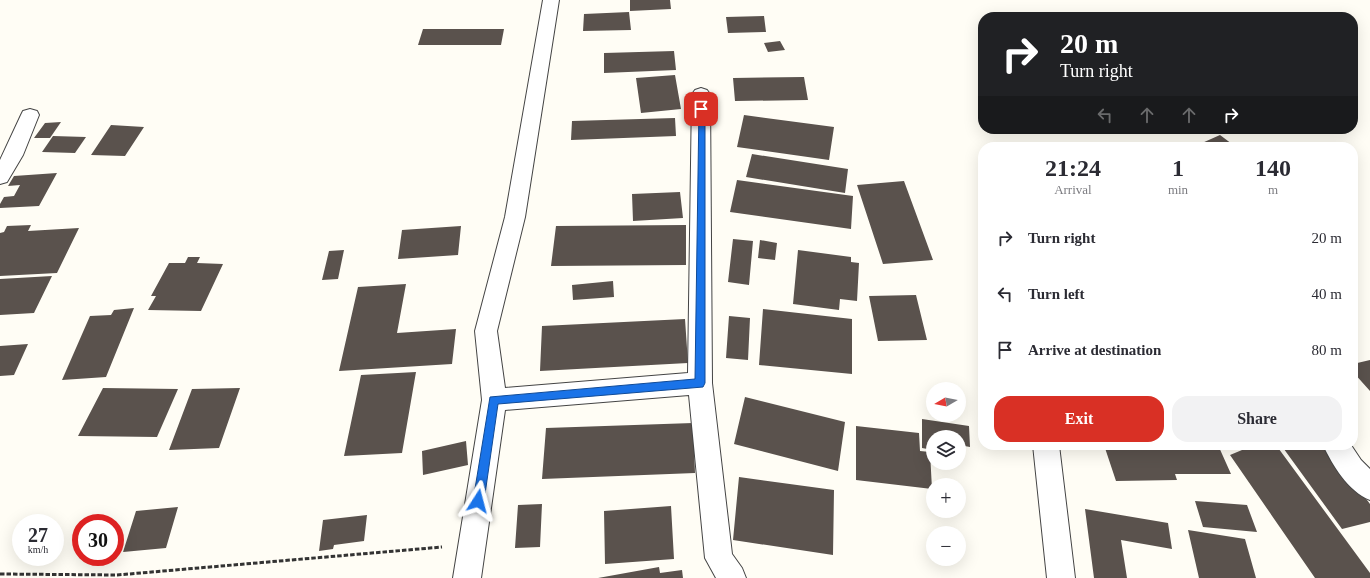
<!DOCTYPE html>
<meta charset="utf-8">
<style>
body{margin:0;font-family:"Times New Roman",serif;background:#f2f2f3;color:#2b2b33;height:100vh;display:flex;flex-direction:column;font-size:15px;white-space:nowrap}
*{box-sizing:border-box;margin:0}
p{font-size:13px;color:#7c7c81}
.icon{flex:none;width:22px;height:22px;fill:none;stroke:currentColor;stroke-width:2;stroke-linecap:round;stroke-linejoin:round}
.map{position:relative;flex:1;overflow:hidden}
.side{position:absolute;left:978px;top:142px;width:380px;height:308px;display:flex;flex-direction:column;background:#fff;border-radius:16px;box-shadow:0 4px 16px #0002}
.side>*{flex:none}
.hud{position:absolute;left:978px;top:12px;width:380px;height:122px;border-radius:16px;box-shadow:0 4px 16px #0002;background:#202124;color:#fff;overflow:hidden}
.needle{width:26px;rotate:260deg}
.fabs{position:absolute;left:926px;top:382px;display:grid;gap:8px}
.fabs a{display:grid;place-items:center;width:40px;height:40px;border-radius:50%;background:#fff;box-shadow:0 4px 16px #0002;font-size:20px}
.speed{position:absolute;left:12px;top:514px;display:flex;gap:8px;font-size:20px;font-weight:700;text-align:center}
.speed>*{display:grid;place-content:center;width:52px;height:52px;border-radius:50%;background:#fff;box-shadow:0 4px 16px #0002;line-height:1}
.speed small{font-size:10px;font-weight:400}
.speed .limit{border:6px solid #d22;background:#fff;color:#111}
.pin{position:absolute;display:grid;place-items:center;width:34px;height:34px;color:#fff;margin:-17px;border-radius:8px;box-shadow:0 2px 6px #0006}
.me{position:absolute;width:44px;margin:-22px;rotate:9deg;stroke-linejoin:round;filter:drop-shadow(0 0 3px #0008)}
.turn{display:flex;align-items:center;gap:14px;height:84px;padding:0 16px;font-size:18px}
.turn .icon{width:52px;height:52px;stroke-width:2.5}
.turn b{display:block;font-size:28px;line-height:34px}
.lanes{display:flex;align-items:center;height:38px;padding:0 16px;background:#0003;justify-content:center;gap:20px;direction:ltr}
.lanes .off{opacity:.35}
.eta{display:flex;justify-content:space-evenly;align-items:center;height:68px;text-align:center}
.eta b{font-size:24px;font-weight:700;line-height:28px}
.button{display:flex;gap:8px;margin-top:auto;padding:8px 16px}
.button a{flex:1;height:46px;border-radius:16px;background:#d93025;color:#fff;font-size:16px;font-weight:700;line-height:46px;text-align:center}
.button a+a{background:#f2f2f3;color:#2b2b33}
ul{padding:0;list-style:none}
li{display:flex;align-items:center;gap:12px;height:56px;padding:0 16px}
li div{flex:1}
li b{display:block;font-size:15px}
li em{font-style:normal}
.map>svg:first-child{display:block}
.building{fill:#5a524d}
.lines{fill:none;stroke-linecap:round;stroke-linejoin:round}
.minor-casing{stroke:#444;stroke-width:2}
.path{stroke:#333;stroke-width:3;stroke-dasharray:4.5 2;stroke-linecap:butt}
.minor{fill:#fff;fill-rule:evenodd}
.route{fill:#1a73e8;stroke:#114b97}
</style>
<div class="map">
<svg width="1370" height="578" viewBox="0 0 1370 578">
<rect width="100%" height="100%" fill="#fffdf5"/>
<path class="building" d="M630,0H670L671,9L630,11Z
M629,12L631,30L583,31L584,14Z
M764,16L766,32L728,33L726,17Z
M423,29H504L501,45H418Z
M780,41L785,50L768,52L764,43Z
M674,51L676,70L604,73V53Z
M675,75L681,109L641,113L636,78Z
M804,77L808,100L735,101L733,78Z
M744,115L834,127L829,160L737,147Z
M675,118L676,136L571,140L572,121Z
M61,122L50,138H34L45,123Z
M111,125L144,127L125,156L91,155Z
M1220,135L1236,147H1193Z
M53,136L86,137L75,153L42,152Z
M752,154L848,169L845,193L746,177Z
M57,173L39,206L0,208V204L4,197L14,196L20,185L8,186L14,176Z
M737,180L853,196L851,229L730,212Z
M904,181L933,260L883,264L857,185Z
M680,192L683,218L633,221L632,194Z
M31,225L28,231L79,228L57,273L0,276V233L4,232L7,226Z
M686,225V265L551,266L556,226Z
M461,226L458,255L398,259L402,230Z
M733,239L753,241L749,285L728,282Z
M760,240L777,243L775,260L758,258Z
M344,250L338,279L322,280L329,251Z
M798,250L851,257V262L859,263L857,301L840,299L839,310L793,304Z
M188,257H200L197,263L223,264L201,311L148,310L156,296H151L169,263H185Z
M52,276L34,313L0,315V279Z
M613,281L614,297L573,300L572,285Z
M406,284L397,333L456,329L452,364L339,371L358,287Z
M916,295L927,340L878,341L869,296Z
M134,308L106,377L62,380L90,316L111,315L114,310Z
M763,309L852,319V374L759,365Z
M729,316L750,318L748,360L726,358Z
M685,319L688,363L540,371L542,326Z
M28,344L14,375L0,376V346Z
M1370,360V391L1353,372V364Z
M416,372L402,453L344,456L361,375Z
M103,388L178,389L157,437L78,436Z
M240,388L219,448L169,450L192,389Z
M745,397L845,422L838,471L734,444Z
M922,419L969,426L970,447L959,445V437H933V450L922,448Z
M693,423L695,473L542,479L546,428Z
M856,426L919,433L920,451L930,452L932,489L856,480Z
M466,441L468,465L423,475L422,451Z
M1104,445H1218L1231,474H1175L1177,480L1116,481Z
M1254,445H1276L1370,573V578H1315L1230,455Z
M1281,445H1326L1370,504V522L1342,529Z
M739,477L834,490L833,555L733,540Z
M1195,501L1247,505L1257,532L1203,527Z
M542,504L540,547L515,548L518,505Z
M671,506L674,559L605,564L604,511Z
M178,507L166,548L123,552L136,511Z
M1085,509L1168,523L1172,549L1121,540L1127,578H1094Z
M367,515L364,541L334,545L333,549L319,551L323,520Z
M1188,530L1245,539L1256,578H1199Z
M659,567L660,573L682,570L683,578H598Z"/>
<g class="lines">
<defs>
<path id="minor" d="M543,0H559L525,217L497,331L505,388L688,373L692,94L695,90L701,88L707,90L710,94L712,383L732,554L742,568L746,578H716L705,558L689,395L505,410L481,578H453L482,400L475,331L505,217Z
M30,109L37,111L39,115L23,155L7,182L0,184V160L21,115L23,111Z
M1033,445H1059L1075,578H1047Z
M1323,445H1351L1361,460L1370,469V500C1348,491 1333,466 1323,445Z"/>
</defs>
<use href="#minor" class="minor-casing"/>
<path class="path" d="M0,574L117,575L442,547"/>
<use href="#minor" class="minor"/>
</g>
<path class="route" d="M699,107H701L705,109V383L703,387L498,404L484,501L482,505L478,507L474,505L473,501L490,397L695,379Z"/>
</svg>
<div class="fabs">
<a><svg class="needle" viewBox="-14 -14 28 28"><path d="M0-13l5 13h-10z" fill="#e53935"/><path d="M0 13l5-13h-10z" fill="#7c7c81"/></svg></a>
<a><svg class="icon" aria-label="layers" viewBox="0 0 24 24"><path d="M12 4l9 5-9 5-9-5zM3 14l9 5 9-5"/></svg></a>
<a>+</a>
<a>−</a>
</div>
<div class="speed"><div>27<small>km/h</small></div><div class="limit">30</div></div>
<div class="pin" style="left:701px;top:109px;background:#d93025"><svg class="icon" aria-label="arrive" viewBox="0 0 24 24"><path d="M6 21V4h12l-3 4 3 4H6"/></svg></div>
<svg class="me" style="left:478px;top:501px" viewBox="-20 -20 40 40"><path d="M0-17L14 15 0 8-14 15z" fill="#1a73e8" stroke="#fff" stroke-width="4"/></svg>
<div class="hud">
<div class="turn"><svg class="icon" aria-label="right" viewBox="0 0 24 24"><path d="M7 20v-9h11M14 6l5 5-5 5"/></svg><div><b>20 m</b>Turn right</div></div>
<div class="lanes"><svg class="icon off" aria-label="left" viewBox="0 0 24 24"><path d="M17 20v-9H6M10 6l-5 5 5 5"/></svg><svg class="icon off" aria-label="ahead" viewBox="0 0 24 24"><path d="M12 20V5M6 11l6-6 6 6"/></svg><svg class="icon off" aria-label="ahead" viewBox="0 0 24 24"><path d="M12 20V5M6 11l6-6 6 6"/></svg><svg class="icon" aria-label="right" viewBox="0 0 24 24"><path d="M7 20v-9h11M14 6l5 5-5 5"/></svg></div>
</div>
<section class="side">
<div class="eta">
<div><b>21:24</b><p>Arrival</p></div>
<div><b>1</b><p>min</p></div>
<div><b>140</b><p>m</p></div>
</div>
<ul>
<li><svg class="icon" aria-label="right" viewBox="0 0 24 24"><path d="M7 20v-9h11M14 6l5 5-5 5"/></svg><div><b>Turn right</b></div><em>20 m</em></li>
<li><svg class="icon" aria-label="left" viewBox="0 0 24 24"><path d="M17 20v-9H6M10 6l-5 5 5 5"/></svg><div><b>Turn left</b></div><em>40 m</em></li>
<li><svg class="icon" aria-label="arrive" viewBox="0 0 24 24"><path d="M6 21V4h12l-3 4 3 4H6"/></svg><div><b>Arrive at destination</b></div><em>80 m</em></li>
</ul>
<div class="button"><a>Exit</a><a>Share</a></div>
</section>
</div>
